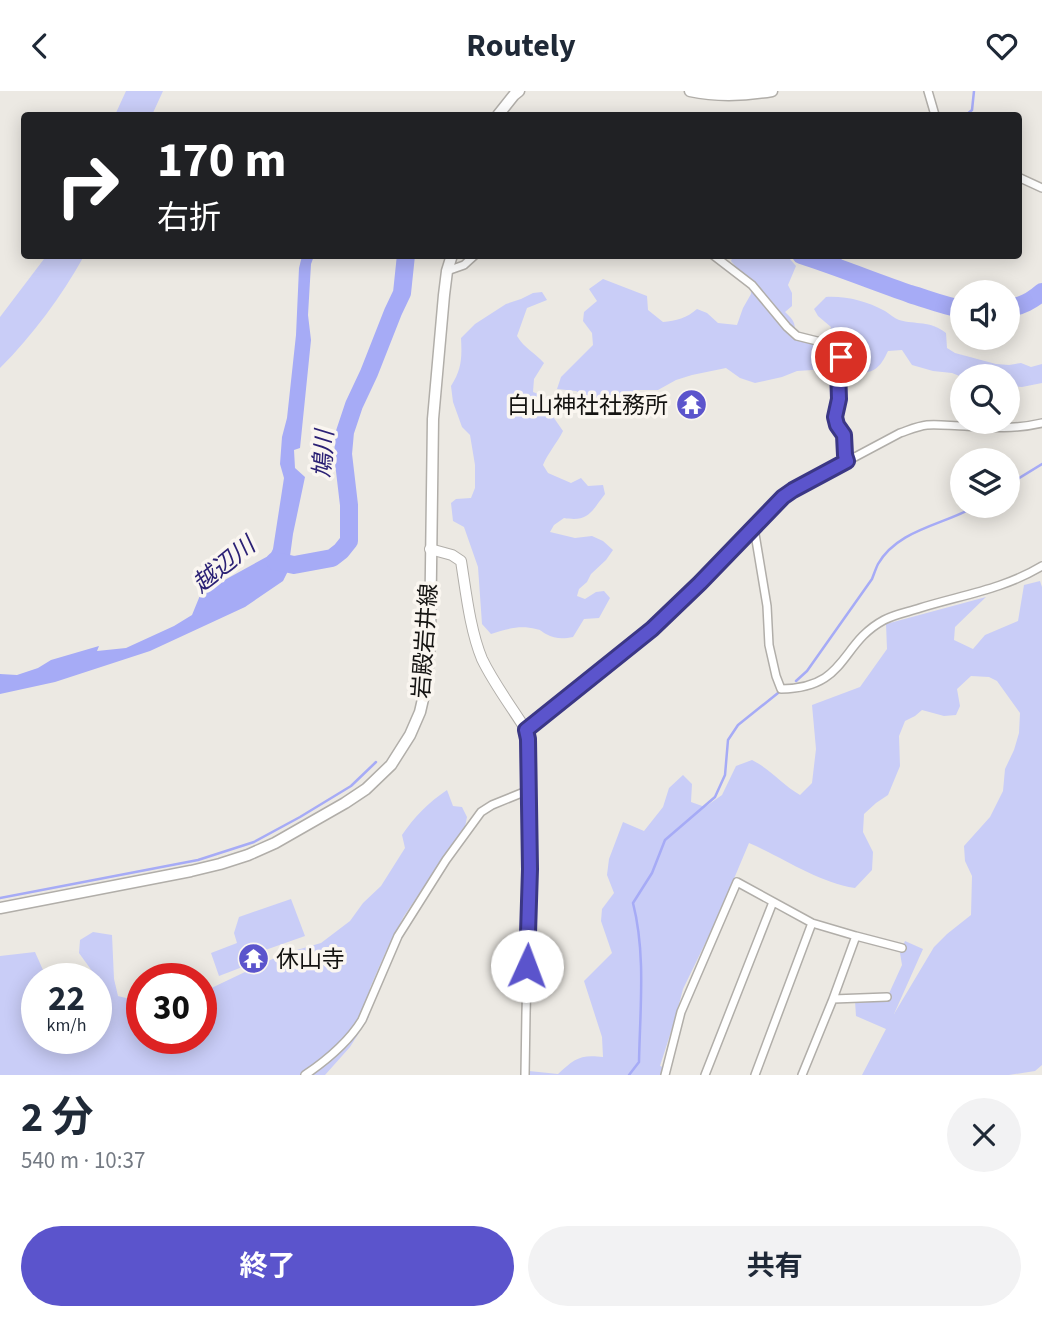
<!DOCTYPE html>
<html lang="ja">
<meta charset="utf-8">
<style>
body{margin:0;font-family:"Source Sans 3","Noto Sans JP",sans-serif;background:#f2f2f3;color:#1f2937;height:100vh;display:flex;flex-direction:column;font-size:26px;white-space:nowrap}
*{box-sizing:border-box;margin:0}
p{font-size:23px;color:#747a83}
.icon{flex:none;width:38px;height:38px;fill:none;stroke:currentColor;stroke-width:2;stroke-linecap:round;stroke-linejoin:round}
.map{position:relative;height:984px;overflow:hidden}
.drawer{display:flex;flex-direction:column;background:#fff;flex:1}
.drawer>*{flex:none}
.banner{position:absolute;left:21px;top:21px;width:1001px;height:147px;border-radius:7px;box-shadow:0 4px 18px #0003;background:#202124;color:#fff;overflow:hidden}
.fabs{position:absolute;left:950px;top:189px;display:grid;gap:14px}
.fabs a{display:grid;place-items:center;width:70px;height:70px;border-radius:50%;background:#fff;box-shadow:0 4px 18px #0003;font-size:35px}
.speed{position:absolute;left:21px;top:872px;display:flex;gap:14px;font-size:35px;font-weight:700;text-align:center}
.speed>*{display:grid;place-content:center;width:91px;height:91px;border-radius:50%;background:#fff;box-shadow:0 4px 18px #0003;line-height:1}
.speed small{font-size:18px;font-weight:400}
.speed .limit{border:10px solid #d22;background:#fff;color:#111}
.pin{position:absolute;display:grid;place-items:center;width:60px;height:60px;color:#fff;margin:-30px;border:4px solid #fff;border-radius:50%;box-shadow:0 2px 7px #0007}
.me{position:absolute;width:77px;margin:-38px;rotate:2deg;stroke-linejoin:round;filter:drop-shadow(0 0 5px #0008)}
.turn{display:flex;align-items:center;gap:24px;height:147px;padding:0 21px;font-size:32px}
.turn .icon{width:91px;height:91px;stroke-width:2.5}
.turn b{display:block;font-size:49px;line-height:60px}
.round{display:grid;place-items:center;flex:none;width:74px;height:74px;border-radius:37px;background:#f2f2f3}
.headline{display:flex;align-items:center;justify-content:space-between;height:119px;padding:0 21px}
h1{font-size:42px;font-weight:700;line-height:52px}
.cta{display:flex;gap:14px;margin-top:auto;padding:14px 21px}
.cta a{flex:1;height:80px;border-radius:42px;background:#5b54cc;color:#fff;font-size:28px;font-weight:700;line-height:80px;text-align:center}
.cta a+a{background:#f2f2f3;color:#1f2937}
header{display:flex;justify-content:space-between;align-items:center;height:91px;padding:0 21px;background:#fff;font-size:32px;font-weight:700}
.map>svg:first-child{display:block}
.green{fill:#c9cdf7}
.water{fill:#a6abf6}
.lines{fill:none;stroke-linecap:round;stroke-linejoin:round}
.stream{stroke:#a6abf6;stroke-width:2.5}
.river{stroke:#a6abf6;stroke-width:18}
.minor-casing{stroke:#b1aea9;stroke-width:10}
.tertiary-casing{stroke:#b1aea9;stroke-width:12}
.secondary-casing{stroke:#b1aea9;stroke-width:13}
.minor{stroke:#fff;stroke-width:7}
.tertiary{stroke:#fff;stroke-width:10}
.secondary{stroke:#fff;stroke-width:10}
.route-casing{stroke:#3b3785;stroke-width:18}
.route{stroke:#5b54cc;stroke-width:12}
.labels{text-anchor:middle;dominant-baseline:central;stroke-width:7;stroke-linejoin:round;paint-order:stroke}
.poi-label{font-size:23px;fill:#141311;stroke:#faf6f0;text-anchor:end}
.street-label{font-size:23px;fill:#141311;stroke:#faf6f0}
.water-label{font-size:24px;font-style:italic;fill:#2b2175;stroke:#faf6f0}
</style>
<header><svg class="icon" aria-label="back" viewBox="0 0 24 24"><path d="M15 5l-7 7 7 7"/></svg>Routely<svg class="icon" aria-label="heart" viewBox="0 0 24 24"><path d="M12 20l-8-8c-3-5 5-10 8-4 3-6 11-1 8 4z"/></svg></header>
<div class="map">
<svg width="1042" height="984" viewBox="0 0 1042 984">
<rect width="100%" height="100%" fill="#ece9e3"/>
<path class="green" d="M126,0H163L152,24H115Z
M47,164L84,165C61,206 33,244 0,277V226Z
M733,165H784L789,167L796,175L788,194L792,202V215L785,221C796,231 795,233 795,247L819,254L828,246L831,236L818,225L814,218L826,206C847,205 866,210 885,220C890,223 894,227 899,229C916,234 930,229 946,242L947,257L955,262L996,273L1009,274L1021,272L1031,276L1042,273V292L1022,296L1008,295V285L962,286L952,282L933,280L912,274L902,259L888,260C880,277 874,283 854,282L851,271L847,263L834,264L827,278L797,280L782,286L755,292L740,287L726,277L692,284L676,289L658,299H635L626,321L616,324L600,313L576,300L557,298L561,286L593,254L592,242L583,230L584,221L597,210L589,198L603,188L647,205L648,219L663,231C676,230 687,227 697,218L707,222L718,232L737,234L743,217L751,203V190L742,183L731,170Z
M542,201L547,209L527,217L517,245C525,258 534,261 544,272L534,288L533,301L551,308L547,317L563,340C557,352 548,362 543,374L548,382L571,392L581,387L588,395L603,394L605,403C591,421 589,431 564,427L554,434L550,441L575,447L592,445L603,450L613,459L606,469L591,483L587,491L579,498L577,505L585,508L596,501L604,500L610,507L599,527L584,528L573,546C563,548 555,548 546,543C540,540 542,539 536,538C520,534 506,538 491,543L482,533L478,476L464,436L453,430L451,412L456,408L471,407L475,397V374L470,344L462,336L453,311L451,295C462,278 462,266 461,247L475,233L506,213L521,208L533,202Z
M1040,490L1042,496V974L1035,980L1009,984H862L886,938L856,925L855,910L886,909L902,874L900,862L905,850L923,858L894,923L934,856L947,843L971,824L972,785L965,770L964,755L990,726L1003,700L1005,678L1014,659L1019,642L1020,622L997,590L989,586L971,585L957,598L960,615L956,624L944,625L922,619L915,625L905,630L899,645L900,675L888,704L876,712L864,723L863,741L873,761L872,779L855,797C817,791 784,767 749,752L717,828L683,898L676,925L660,975L663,976L661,984H529V980L558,983C574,968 580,963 603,966L602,946L584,890L612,862L601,830L602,818L614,802L607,784L609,768L623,731L644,740L663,716L669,697L683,684L692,693L691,711L705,716L722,704L736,675L752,669C770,678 783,694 800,704L812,692L816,658L812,614L860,596L887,558L886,533L986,506L955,536L954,549L973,558L985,544L1018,530L1024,494Z
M447,699L453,715L462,716L467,726L465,736L404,825L387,858L370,897L369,926L350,956L325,984H0V865L35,861L43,879L52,887H37V947H96V887H91L92,880L79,862L80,849L93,841L112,844L114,888L118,905L142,911V947H201V902L283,863L321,852L350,830L363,812L381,795L405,757L402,744C414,726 429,711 447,699Z
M291,808L305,845L243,867L245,875L219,885L211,862L237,852L234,842L239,826Z"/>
<path class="water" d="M302,165H314L311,173L308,224L311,249L300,357L294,359L295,377L305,386L293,443L288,480L283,490L245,516L150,560L55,591L0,603V583L17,584L38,577L51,569L99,555L97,560L126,557L174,535L192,524L201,502L270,464L273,458L284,387L280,373L282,346L287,327L296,244L299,177Z"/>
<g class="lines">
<path class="stream" d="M966,24L972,19L974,0
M837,176L842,164
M1008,394L1042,373
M796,590L807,580L872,488C874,483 876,477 878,473C898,438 944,434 976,415
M0,807L198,769L254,751L300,726L351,695L376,671
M629,984L639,971C640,918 646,863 633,812L652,782L665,749L715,706L725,684L728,649L738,634L778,602"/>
<path class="river" d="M801,164C838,176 873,190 910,203C927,208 944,215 962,218
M1008,217C1020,216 1033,209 1042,201
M275,470L294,474L332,467L341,460L349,450V414L343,363L345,341L354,314L369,282L393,221L402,202L406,164"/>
<defs>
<path id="minor" d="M928,0L935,24
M1018,86L1042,97
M713,164L752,194L787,236L797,245L841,256L838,278L839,308L835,326L837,334L844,344L845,364L847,370
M447,180L464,174L475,164
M754,437L767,515L769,554L776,585L781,598C848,597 839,553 884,529C895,523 908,521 920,517C962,504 1004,498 1042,475
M856,845L902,857
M833,908L887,906
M305,984C327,969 348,952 362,929L398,845L446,769L481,721L492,714L529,699
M525,984L526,922L530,778L529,648L526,639L652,538L700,492L783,406L793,399L900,342C909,339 918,335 927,334C939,333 953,335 965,335C991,337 1017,338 1042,332
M665,984L681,921L737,791L812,832L856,845L833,908L802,984
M705,984L773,811
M755,984L812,832"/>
<path id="tertiary" d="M430,458L452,464L461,470C466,501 470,539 482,568C494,593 511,615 526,639"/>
<path id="secondary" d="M690,0C718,6 743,5 772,0
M498,24L514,4L519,0
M0,817L191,780L220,773L248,764L275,752L345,712L366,698L391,674L410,644L420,621L426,595L430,551L433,328L444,204L447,180L452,164"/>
</defs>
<use href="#minor" class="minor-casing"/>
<use href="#tertiary" class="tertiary-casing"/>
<use href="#secondary" class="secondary-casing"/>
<use href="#minor" class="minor"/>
<use href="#tertiary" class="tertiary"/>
<use href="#secondary" class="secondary"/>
</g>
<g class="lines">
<defs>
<path id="route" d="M527,875L530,778L528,648L526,639L652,538L700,492L783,406L793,399L847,370L845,364L844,344L837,334L835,326L839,308L838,278L841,266"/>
</defs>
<use href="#route" class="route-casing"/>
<use href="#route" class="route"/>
</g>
<defs>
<symbol id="temple-disc" viewBox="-11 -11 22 22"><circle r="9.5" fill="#5b54cc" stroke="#faf6f0"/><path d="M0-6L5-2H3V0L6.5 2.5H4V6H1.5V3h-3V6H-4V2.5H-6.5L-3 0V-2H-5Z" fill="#fff"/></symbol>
</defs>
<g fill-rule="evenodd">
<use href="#temple-disc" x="674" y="296" width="35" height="35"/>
<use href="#temple-disc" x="236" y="850" width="35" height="35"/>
</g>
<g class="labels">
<g class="poi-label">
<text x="668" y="314">白山神社社務所</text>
<text x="276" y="868" text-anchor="start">休山寺</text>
</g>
<g class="street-label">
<text transform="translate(425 550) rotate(-86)">岩殿岩井線</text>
</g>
<g class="water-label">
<text transform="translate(324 363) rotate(-87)">鳩川</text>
<text transform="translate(224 474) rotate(-39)">越辺川</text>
</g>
</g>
</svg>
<div class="fabs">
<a><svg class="icon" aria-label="sound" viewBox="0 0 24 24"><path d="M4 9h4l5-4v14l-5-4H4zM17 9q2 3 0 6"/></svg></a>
<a><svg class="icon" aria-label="search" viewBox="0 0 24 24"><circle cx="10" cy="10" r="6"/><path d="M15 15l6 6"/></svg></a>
<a><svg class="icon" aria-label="layers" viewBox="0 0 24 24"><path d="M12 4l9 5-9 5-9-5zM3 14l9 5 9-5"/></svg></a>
</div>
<div class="speed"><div>22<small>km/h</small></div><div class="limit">30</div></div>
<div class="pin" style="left:841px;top:266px;background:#d93025"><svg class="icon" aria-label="arrive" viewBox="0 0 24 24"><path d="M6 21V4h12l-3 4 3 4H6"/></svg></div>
<svg class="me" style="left:527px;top:875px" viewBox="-20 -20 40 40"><circle r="19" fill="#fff"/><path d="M0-13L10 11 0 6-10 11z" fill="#5b54cc"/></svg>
<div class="banner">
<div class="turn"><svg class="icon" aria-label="right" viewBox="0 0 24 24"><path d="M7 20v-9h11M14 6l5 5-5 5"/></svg><div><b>170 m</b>右折</div></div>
</div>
</div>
<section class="drawer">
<div class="headline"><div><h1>2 分</h1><p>540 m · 10:37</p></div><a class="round"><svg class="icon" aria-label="close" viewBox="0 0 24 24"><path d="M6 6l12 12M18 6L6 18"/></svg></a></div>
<div class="cta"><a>終了</a><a>共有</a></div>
</section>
